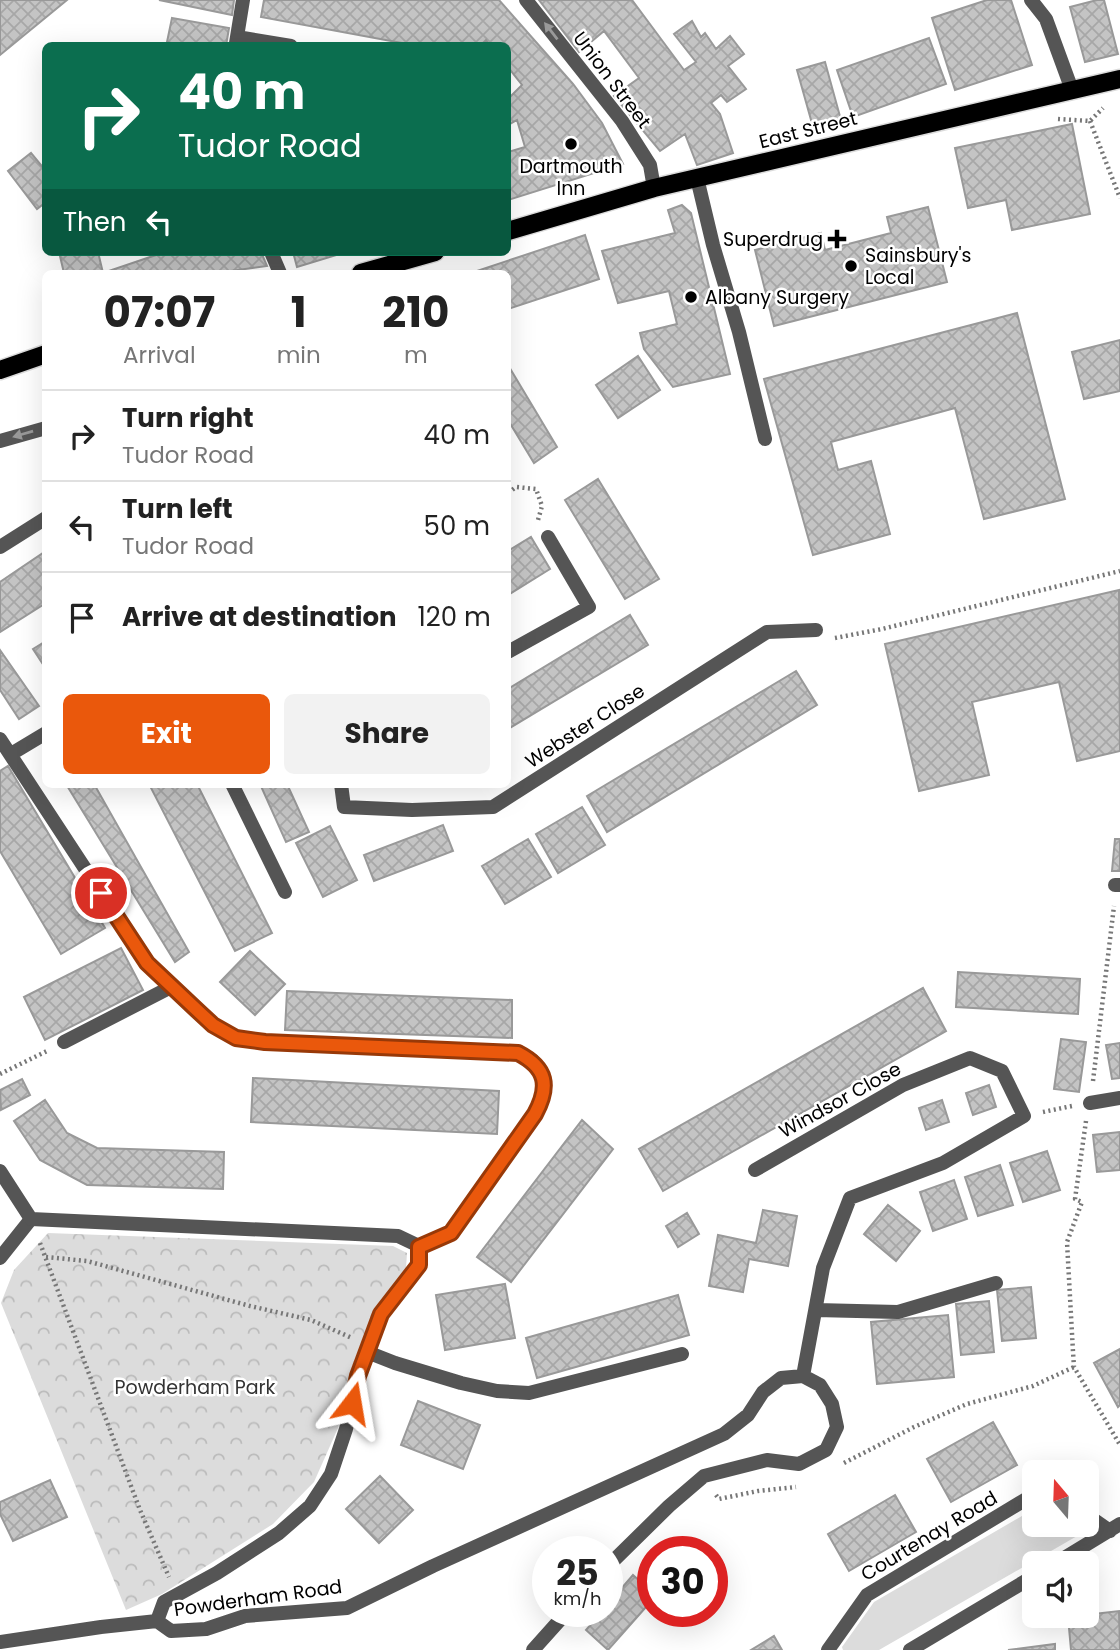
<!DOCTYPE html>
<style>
body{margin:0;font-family:Poppins,sans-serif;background:#f2f2f2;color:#222;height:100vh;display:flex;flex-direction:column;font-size:26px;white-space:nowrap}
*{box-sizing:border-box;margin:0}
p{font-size:23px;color:#767676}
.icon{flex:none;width:38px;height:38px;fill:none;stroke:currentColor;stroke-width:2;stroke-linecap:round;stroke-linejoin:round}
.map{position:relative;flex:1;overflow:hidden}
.drawer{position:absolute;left:42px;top:270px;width:469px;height:518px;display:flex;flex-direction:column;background:#fff;border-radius:10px;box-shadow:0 7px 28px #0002}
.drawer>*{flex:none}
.guide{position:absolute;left:42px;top:42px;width:469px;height:214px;border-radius:10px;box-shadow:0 7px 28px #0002;background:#0b6e4f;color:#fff;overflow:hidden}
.needle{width:46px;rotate:341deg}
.fabs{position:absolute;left:1022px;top:1460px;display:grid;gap:14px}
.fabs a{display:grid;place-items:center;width:77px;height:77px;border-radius:10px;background:#fff;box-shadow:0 7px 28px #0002;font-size:35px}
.speed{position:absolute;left:532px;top:1536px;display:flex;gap:14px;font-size:35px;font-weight:700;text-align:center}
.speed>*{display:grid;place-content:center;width:91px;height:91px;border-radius:50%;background:#fff;box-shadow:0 7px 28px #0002;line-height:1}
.speed small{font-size:18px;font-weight:400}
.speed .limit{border:10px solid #d22;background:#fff;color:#111}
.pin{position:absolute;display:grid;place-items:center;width:60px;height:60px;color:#fff;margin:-30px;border:4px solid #fff;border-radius:50%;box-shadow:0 2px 7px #0007}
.me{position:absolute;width:77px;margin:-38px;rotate:14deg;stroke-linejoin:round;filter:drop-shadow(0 0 5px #0008)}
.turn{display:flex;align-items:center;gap:24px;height:147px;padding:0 21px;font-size:32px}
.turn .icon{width:91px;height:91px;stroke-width:2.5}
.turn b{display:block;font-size:49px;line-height:60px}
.then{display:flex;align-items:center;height:66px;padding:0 21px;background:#0003;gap:14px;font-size:26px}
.eta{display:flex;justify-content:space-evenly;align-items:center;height:119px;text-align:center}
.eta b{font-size:42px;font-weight:700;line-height:49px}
.cta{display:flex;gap:14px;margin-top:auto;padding:14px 21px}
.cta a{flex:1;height:80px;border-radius:10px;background:#ea580c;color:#fff;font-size:28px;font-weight:700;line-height:80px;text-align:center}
.cta a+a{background:#f2f2f2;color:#222}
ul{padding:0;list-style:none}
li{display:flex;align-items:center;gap:21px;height:91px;padding:0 21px;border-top:2px solid #e0e0e0}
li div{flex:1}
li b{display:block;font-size:26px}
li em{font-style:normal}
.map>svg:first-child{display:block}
.grass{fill:#dcdcdc}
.forest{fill:url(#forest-crowns)}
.building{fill:url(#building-cross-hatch);stroke:#999;stroke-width:2}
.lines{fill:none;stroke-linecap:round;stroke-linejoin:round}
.primary-casing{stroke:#dbdbdb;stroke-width:21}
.path{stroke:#777;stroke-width:4.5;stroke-dasharray:2 3.5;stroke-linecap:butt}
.service{stroke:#555;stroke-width:14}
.minor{stroke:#555;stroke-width:14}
.primary{stroke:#000;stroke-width:18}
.oneway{fill:#999}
.route-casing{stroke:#983908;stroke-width:18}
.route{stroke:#ea580c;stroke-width:12}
.poi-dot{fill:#000;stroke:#fff;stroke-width:2.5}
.labels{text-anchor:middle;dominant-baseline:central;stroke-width:5;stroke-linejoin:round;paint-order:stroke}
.street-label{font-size:19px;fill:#000;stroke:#fff}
.poi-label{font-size:19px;fill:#000;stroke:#fff;text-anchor:start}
.park-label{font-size:19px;fill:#333;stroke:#fff}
</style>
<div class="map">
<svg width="1120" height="1650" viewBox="0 0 1120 1650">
<defs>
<pattern id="forest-crowns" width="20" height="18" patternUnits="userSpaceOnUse" patternTransform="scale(1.75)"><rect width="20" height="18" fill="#dcdcdc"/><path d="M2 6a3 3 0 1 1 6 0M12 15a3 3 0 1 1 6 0" fill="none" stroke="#bbb"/></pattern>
<pattern id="building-cross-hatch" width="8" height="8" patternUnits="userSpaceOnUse" patternTransform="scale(1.75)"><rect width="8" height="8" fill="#c4c4c4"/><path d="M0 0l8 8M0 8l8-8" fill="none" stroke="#a7a7a7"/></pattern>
</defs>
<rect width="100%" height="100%" fill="#fff"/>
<path class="grass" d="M1027,1513L1034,1514V1524H1077L1084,1532L879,1650H843L842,1647L874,1602Z"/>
<path class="forest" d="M48,1233L393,1246L407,1253L406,1268L374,1309L352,1367L338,1428L314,1482L273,1524L162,1594L126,1610L1,1303L14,1270Z"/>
<path class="building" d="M0,0H67L0,55Z
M159,0H234L232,15Z
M264,0H499L573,84L602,123L623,164L508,200V152L525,147L517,120L508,125V99L522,85L508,67V46H490L486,40L480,46H418L261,17Z
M539,0H632L684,70L696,62L674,34L692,21L701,37L705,33L716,49L730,36L744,54L728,66L746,89L727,102L721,95L711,103L720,114L733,153L697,165L685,134L660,151L614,96L639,78L604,31L579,52Z
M987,0H1011L1032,65L955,90L932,18Z
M1097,0H1104L1118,54L1085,62L1070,7Z
M172,18L229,28L226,46H185L167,42Z
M929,38L946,84L853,117L837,70Z
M825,62L841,120L813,127L797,70Z
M1072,124L1090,214L1012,230L1006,200L968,208L955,148Z
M31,153L46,171V202L37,209L8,171Z
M682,205L691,213L730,374L673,387L644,349L640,333L677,324L669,291L618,303L602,251L675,233L668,210Z
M928,207L947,282L774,326L755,250L821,233L825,250L891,233L887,217Z
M585,235L599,279L508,309V273H471Z
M59,252H98L103,273L156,255L155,252H261L267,266L216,273H64Z
M293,252H339L340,254L297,267Z
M1017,313L1065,499L984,519L955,408L831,442L838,470L871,461L890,534L813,555L764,379Z
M1120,340V391L1084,399L1072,352Z
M638,356L660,390L618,418L596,385Z
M508,365L557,447L534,463L508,420Z
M598,479L659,579L625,599L565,500Z
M531,537L550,569L508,595V551Z
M46,551V603L0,632V582Z
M1119,590L1120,751L1077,761L1059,682L972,702L989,775L919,791L885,644Z
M630,615L648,645L508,729V689Z
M46,641V669L33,649Z
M0,650L39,706L19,719L0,690Z
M796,671L817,705L607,832L587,796Z
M8,766L105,928L61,954L0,851V771Z
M66,784H94L189,952L175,962Z
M149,784H197L272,933L235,951Z
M260,784H287L309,832L286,842Z
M582,807L605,845L558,873L536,834Z
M443,825L453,851L374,881L364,855Z
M330,826L357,880L323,897L296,843Z
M528,839L551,877L505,904L482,866Z
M1115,839H1120V871H1112Z
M121,948L143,990L45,1040L24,997Z
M250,951L285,984L255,1015L220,982Z
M958,972L1080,979L1078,1014L956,1007Z
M923,988L946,1031L663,1191L639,1149Z
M287,991L512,1000V1038L285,1030Z
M1061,1039L1086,1042L1079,1092L1054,1089Z
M1120,1043V1078L1112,1079L1106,1045Z
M253,1078L499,1091L497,1134L251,1122Z
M22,1079L30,1095L1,1110L0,1090Z
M989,1085L996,1107L973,1115L966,1093Z
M45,1100L67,1133L97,1148L224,1152L223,1189L87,1185L40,1160L14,1121Z
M942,1100L949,1122L926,1130L919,1108Z
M582,1120L613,1149L511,1282L477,1257Z
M1120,1132V1170L1097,1172L1093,1135Z
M1047,1151L1060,1190L1023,1202L1010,1163Z
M1000,1165L1013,1205L978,1216L965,1177Z
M954,1180L967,1219L933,1231L920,1192Z
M888,1205L920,1231L896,1261L864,1234Z
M763,1210L797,1216L788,1266L749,1259L743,1292L709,1286L718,1235L756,1243Z
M687,1213L699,1234L678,1247L666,1226Z
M505,1284L515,1338L445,1350L436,1295Z
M1031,1287L1036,1338L1002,1341L997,1290Z
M678,1295L689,1335L537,1378L526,1338Z
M989,1301L994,1352L961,1355L956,1304Z
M948,1315L954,1377L877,1384L871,1322Z
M1120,1349V1405L1118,1407L1094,1363Z
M418,1401L480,1425L463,1469L401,1445Z
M993,1422L1017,1465L951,1502L927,1459Z
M380,1476L413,1510L379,1543L346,1509Z
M50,1480L67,1517L13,1541L0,1514V1502Z
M895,1495L916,1532L849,1571L828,1534Z
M633,1575L653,1593V1599L608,1650L586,1630L602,1612H607V1605Z
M1119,1611L1120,1650H1071L1068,1617Z
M774,1636L782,1650H751Z
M1055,1644V1650H1008Z"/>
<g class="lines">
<defs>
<path id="primary" d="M508,231L654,188L1120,79
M361,273L435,252
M0,370L46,354"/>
</defs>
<use href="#primary" class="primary-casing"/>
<path class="path" d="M1058,119L1090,121L1103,108
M1090,121L1120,198
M508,493L516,487L536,489L542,506L538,520
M835,638L882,629L1120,571
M0,1074L47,1051
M1093,1081L1114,906
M1043,1112L1072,1106
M1086,1121L1075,1199L1082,1202L1067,1242L1073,1352L1074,1367L1120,1445
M40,1243L140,1510L169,1577
M46,1257L87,1261L250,1306L311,1320L352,1338
M844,1463L914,1427L967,1404L1033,1386L1074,1367
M716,1495L719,1499L758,1491L796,1487"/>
<path class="service" d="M0,441L46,428
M0,1258L31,1219"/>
<path class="minor" d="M526,0L622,121L650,165L654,188
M1031,0L1046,19L1072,90
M237,37L291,46
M236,43L243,0
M697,178L713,245L739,332L765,439
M271,252L280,273
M0,547L46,518
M508,652L589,607L548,537
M0,739L147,963L213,1025L236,1038L265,1042L518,1053C522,1055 530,1058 533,1061C550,1077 543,1098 535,1114L451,1233L419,1246
M11,754L46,733
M232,784L285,892
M341,784L344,807L412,810L493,807L767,632L816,630
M1115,885H1120
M64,1042L171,987
M1090,1103L1120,1098
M755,1170L903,1085L970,1058L1002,1071L1024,1116L943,1163L850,1198L823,1268L803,1376
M0,1171L31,1219L398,1236L419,1246
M816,1310L898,1312L996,1283
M367,1352L395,1363L461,1383L497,1391L529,1393L682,1354
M1087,1515L1110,1531
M1056,1563L1120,1524
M157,1621L171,1631L206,1629L245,1616L347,1608L433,1566L724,1434L748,1415L763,1392L781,1378L803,1376L820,1385L832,1404L837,1427L826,1450L799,1464L767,1460L704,1476L669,1506L607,1567
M157,1621L164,1602L217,1573L279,1533L310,1506L331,1474L346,1429L358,1376L381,1314L420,1265L419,1246
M0,1642L101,1627L157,1621
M533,1650L567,1612
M828,1650L867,1595L1028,1498L1034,1500
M910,1650L1034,1576"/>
<use href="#primary" class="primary"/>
</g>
<defs><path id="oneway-solid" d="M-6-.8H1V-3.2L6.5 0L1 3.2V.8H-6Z" transform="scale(1.75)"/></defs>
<g class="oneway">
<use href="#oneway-solid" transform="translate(551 31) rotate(-128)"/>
<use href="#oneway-solid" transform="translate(23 434) rotate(164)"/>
</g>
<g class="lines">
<defs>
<path id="route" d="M101,893L147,963L199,1012L213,1025L236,1038L265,1042L518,1053C547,1068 550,1086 535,1114L451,1233L419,1247V1265L381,1314L358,1376L352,1403"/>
</defs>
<use href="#route" class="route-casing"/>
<use href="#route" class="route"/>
</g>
<g class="poi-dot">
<circle cx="571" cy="144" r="7"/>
<path d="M833.5 228.5h7v7h7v7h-7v7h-7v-7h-7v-7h7z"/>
<circle cx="851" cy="266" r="7"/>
<circle cx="691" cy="297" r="7"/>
</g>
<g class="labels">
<g class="street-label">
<text transform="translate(612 80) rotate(53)">Union Street</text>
<text transform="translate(808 130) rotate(-14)">East Street</text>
<text transform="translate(585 726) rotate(-33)">Webster Close</text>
<text transform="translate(840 1100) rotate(-29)">Windsor Close</text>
<text transform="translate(929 1536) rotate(-31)">Courtenay Road</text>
<text transform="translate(258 1598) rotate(-8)">Powderham Road</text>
</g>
<g class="poi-label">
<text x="571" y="166" text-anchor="middle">Dartmouth<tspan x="571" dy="22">Inn</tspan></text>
<text x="823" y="239" text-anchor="end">Superdrug</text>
<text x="865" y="255">Sainsbury's<tspan x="865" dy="22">Local</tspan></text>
<text x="705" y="297">Albany Surgery</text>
</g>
<g class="park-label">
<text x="195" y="1387">Powderham Park</text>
</g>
</g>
</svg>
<div class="fabs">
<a><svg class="needle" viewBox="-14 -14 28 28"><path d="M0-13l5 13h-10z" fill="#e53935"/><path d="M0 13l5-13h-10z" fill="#767676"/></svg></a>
<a><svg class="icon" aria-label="sound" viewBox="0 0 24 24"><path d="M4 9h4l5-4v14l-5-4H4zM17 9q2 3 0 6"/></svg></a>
</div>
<div class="speed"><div>25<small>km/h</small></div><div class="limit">30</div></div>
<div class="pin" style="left:101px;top:893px;background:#d93025"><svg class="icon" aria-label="arrive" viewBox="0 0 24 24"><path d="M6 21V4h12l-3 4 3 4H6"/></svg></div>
<svg class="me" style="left:352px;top:1403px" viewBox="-20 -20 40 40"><path d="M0-17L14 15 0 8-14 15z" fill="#ea580c" stroke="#fff" stroke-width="4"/></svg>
<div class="guide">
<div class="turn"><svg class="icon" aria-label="right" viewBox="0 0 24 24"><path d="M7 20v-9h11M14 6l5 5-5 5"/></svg><div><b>40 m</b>Tudor Road</div></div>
<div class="then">Then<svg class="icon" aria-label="left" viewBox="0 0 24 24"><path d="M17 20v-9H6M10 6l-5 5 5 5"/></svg></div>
</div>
<section class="drawer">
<div class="eta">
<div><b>07:07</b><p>Arrival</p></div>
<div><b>1</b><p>min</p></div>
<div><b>210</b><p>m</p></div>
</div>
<ul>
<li><svg class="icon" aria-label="right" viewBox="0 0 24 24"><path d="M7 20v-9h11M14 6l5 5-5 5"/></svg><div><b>Turn right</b><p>Tudor Road</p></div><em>40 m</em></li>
<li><svg class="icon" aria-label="left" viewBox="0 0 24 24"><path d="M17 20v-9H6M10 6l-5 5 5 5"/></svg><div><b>Turn left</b><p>Tudor Road</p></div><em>50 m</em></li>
<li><svg class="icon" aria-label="arrive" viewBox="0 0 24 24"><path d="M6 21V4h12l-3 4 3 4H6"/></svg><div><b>Arrive at destination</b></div><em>120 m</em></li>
</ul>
<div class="cta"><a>Exit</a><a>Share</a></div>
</section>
</div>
